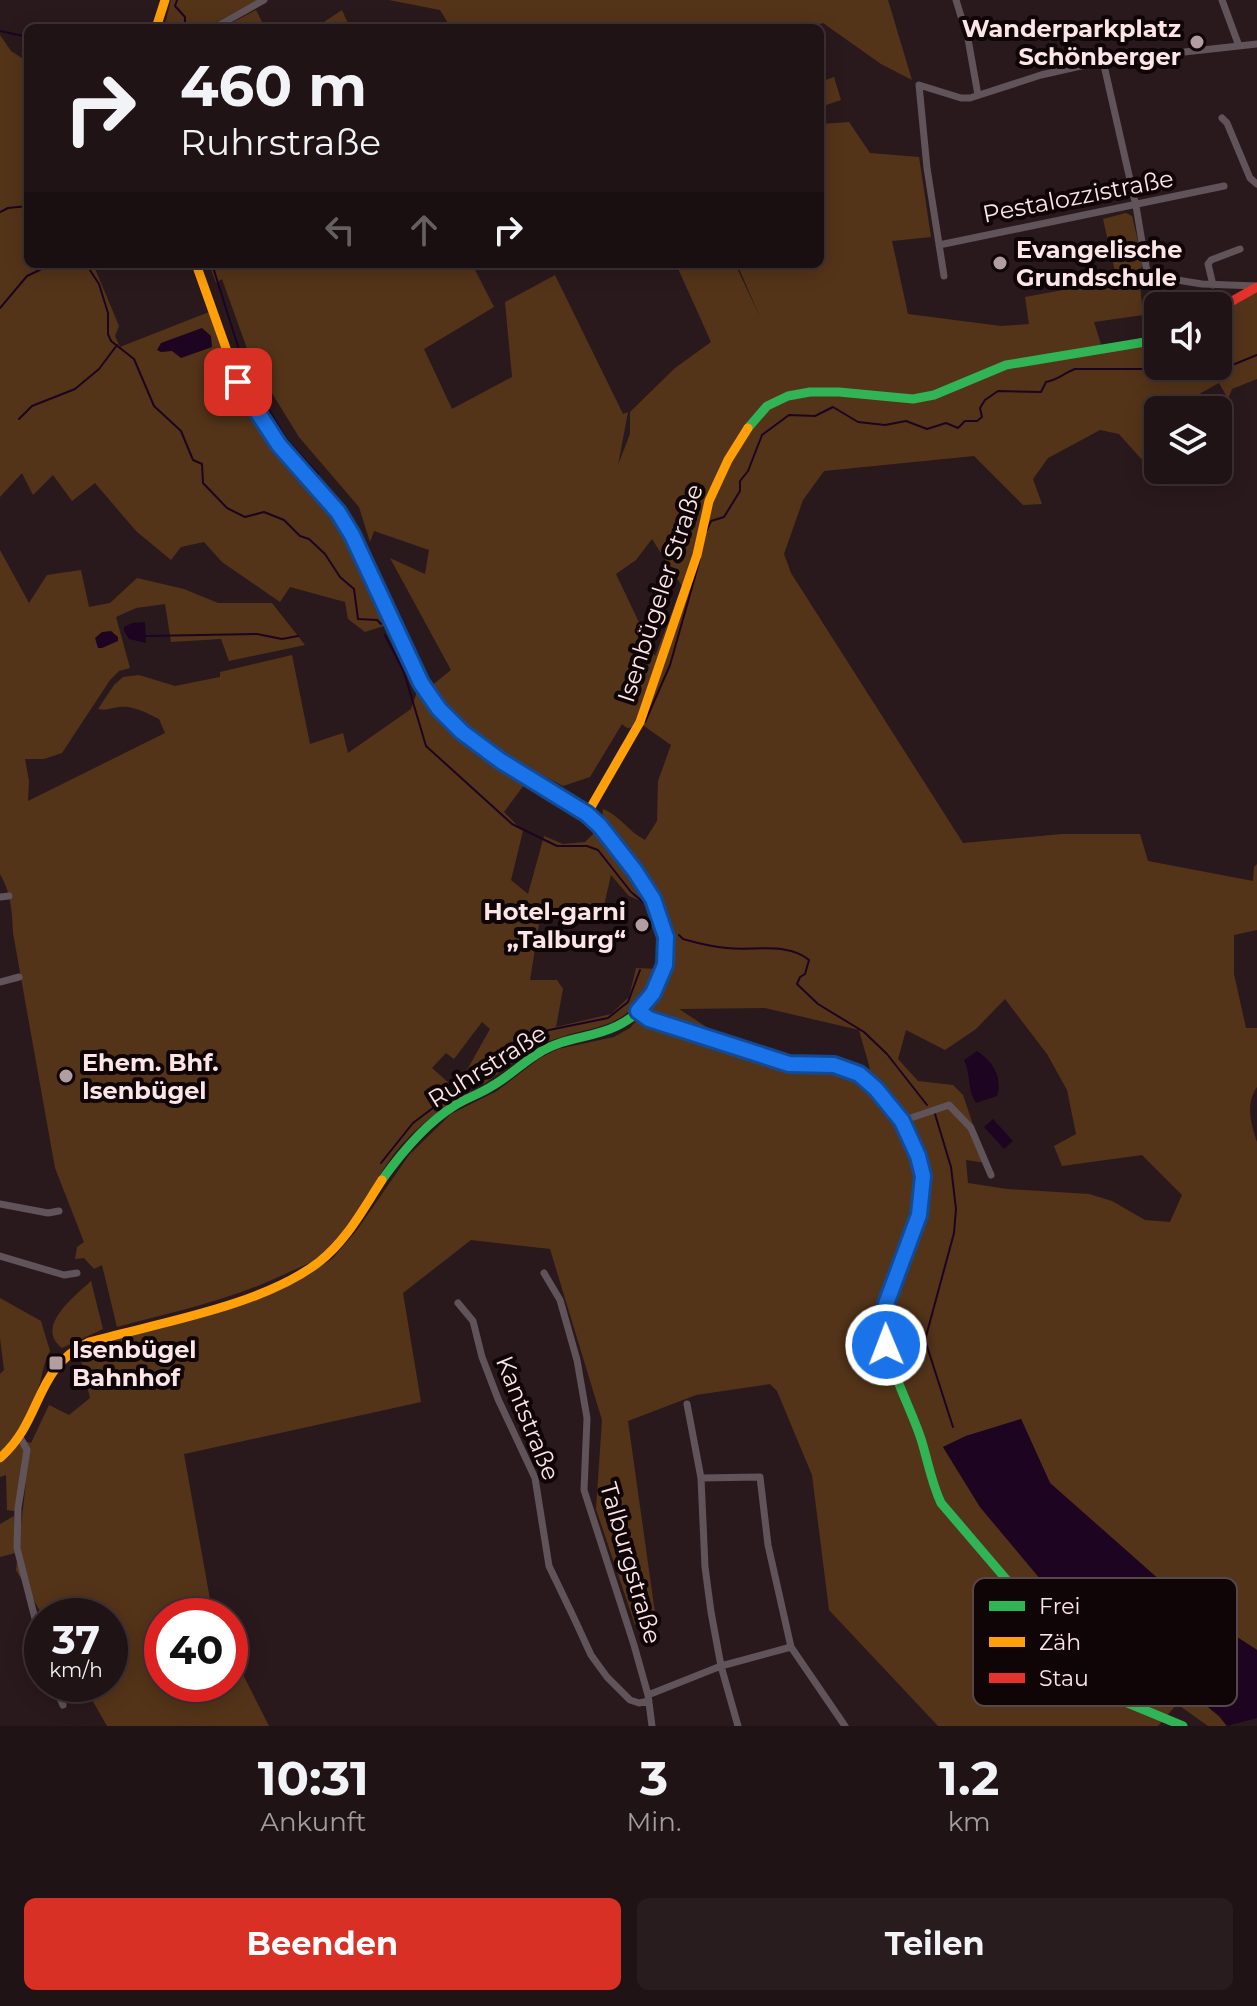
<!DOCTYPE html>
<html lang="de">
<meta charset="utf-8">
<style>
body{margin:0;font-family:Montserrat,sans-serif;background:#281c1e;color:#f1f3f6;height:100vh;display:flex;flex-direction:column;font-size:30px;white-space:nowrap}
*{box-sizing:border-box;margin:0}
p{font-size:26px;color:#a29ea0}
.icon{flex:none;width:44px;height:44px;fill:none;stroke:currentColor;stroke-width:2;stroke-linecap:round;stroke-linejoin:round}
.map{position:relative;height:1726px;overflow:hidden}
.drawer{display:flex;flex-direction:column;background:#201315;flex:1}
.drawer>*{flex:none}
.guide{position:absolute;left:24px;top:24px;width:800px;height:244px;border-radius:12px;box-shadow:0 4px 20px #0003,0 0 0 2px #3d3234;background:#201315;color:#f1f3f6;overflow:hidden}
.controls{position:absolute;left:1144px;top:292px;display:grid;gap:16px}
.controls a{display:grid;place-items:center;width:88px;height:88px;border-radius:12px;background:#201315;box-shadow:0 4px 20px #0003,0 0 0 2px #3d3234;font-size:40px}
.speed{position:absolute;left:24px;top:1598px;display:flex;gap:16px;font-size:40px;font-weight:700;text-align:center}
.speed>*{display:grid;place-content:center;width:104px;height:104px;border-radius:50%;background:#201315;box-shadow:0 4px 20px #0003,0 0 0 2px #3d3234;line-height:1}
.speed small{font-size:20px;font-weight:400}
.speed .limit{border:12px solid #d22;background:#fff;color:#111}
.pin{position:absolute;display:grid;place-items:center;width:68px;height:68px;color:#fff;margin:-34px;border-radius:16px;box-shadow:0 4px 12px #0006}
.me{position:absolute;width:88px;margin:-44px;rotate:359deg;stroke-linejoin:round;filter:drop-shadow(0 0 6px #0008)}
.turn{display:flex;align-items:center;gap:28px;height:168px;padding:0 24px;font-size:36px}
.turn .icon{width:104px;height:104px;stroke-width:2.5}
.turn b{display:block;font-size:56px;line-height:68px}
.lanes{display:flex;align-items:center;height:76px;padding:0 24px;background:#0003;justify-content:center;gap:40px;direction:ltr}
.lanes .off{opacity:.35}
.eta{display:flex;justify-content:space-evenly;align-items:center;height:136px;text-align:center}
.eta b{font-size:48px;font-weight:700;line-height:56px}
.primary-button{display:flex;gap:16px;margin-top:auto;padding:16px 24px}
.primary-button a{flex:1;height:92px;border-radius:12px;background:#d93025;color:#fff;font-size:32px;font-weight:700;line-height:92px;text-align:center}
.primary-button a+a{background:#281c1e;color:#f1f3f6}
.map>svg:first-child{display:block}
.green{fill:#543419;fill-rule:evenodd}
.water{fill:#1d0421}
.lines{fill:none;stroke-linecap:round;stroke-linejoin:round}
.stream{stroke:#1d0421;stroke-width:2}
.street{stroke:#605359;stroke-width:7}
.fast{stroke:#30b455;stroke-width:9}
.slow{stroke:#ff9f0a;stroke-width:9}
.jam{stroke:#e5322d;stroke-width:9}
.route-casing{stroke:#114b97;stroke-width:20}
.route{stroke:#1a73e8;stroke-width:14}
.poi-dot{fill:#b29ea0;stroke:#0f0406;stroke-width:3}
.labels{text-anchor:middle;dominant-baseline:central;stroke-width:8;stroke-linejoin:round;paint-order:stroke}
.poi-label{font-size:24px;font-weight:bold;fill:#fbe5e7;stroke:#0f0406;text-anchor:start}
.street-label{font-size:24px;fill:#fbe5e7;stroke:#0f0406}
.key{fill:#0f0406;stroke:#56484a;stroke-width:2}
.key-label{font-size:22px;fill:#fbe5e7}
</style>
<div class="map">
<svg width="1257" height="1726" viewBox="0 0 1257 1726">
<rect width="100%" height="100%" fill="#2a191c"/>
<path class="green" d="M171,0H258L206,28H164Z
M389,0H888L912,80L881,64L823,23L807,28H568L566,25L563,28H451L440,10Z
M256,10L265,28H222Z
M342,10L350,28H315Z
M0,35L11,51L28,62V136L25,150L28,264H93L119,326L115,336L120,347L209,312L231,378L253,417L289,466L323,501L343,530L387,625L365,632L348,619L345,602L290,587L280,602L222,562L204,542L181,547L171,560L136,531L95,483L72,501L53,475L33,495L22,473L0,497Z
M834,77L841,100L820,107V82Z
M849,122L870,153L919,157L931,237L892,241L908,314L1001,326L1029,324L1025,297L1117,280L1103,219L1126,213L1132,216L1143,262L1142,267L1135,271V275L1147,273L1139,276L1143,315L1094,322L1103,351L1158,335V366H1218V311L1257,288V379L1232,389L1228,399L1219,383L1183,403L1179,410H1158V467L1151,470L1119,434L1100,430L1048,458L1033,479L1042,504L1023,505L974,456L824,471L803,500L784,554L791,573L963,843L1062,834H1140L1148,861L1253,881L1254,867L1257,864V930L1234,935V974L1246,1028H1257V1087C1245,1105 1251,1123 1257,1142V1650L1189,1606L1050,1483L1021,1419L966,1436L943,1447L980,1507L1089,1637L1141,1671L1198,1699L1219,1716L1227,1726H1208L1177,1704L1158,1726H938L829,1610L812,1475L777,1391L770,1384L696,1395L628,1421L656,1620L635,1625L596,1509L602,1420L550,1249L471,1240L403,1293L421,1402L184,1454L213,1616H162V1684H230V1649L269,1726H107L83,1684H110V1616H43L16,1570L26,1482L20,1512L7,1510L6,1475L0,1477V1374L4,1370L0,1338V1298L41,1321L50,1351C44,1362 43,1371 40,1383C34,1402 24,1420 14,1438L31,1443L49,1405L69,1415L90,1398L79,1351L249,1301L312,1272L333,1258L357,1230L409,1155L451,1114L497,1091L540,1058L558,1049L614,1037L630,1028L657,996L663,982L668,965L670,929L666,913L657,897L602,823L603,809C619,815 629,832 645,840L657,821L658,781L671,745L644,726L627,728L622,724L590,777L563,786L511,759L449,711L431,686L451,670L390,558L425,574L429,550L374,531L370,542L359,507L299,437L262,377L254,368L222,279L216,283L209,264H472L494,307L424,349L452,409L512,377L505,302L555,275L623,414L628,412L618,465L630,434V412L675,368L711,342L676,264H735L760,317L737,264H820V124ZM652,539L682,586L655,656L616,574L636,560ZM1005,999L1047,1054L1067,1090L1076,1134L1054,1146L1062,1166L1142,1155L1182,1195L1170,1222L1145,1220L1112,1201L1089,1194L1007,1189L968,1183L966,1160L986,1163L963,1095L953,1085L918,1081L898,1059L906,1030L945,1050L976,1029ZM765,1008L859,1030L870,1069L774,1057L717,1034L679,1009Z
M0,550L29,603L47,575L81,570L89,607L110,603L137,578L184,589L218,603H272L305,645L229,661L221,639L171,642L165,604L136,608L116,617L130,668L119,671L110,680L62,753L44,759H25L29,781L28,801L165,733L159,719C147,713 133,705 119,707C110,708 107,711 98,709L114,685L123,677L139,675L175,686L220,677V672L292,655L310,744L343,733L348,753L411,709L417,692L443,726L524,785L504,812L523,831L511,880L528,894L544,836L563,844L585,842L596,831L633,880L655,916L641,901L629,896L611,875L600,923L542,905L530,980H557L563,989L556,1027L611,1014L629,997L636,968L659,969C623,1039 600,1019 540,1045C522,1053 501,1073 484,1084L467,1070L490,1029L482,1022L454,1059L446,1053L432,1068L450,1084L472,1091C441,1107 410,1131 389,1161C366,1194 351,1233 317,1258C308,1265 295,1269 285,1274C231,1300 174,1312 117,1327L102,1265L94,1269L84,1258L75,1259L77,1247L84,1242L55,1168L13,933C12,910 11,893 0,874Z
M91,1281L103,1329L62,1348C34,1327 75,1296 91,1281Z
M14,1516L15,1553L0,1557V1524Z"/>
<path class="water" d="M202,328L211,336L212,347L181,358L172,351L161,352L157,350L161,343Z
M145,622L146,643L129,639L124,631V627L132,623Z
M111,631L118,637V641L102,648H98L95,638L102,632Z
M977,1051C993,1061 1003,1078 997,1096L976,1103C967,1090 971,1075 964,1060Z
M993,1119L1013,1141L1004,1149L984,1127Z
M1021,1419L1050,1483L1189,1606L1257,1650V1718L1227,1726L1219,1716L1198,1699L1141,1671L1089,1637L980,1507L943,1447L966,1436Z"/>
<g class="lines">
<path class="stream" d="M177,0L175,6L185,17V28
M0,31L28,37
M0,212L8,208L28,206
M86,264L99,284L108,313V334L111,341L134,359L154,406L181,431L193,460L202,464L203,483L227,508L245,517L264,512L284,520L300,536L309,539L325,554L340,577L354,589L358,619L377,620L381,624
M212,264L246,372
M0,308L27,276L52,264
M252,382L287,440L318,474
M19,419L32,406L75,389L99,369L117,345
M707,530L711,521L724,517L740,491V481L748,471L762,435L789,415L815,416L833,407L858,422L885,425L906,421L927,429L946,423L958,428L965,421H977L982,417L980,408L985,400L998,391L1041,392L1046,382C1058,380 1064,373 1075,369H1158L1180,378L1203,377L1257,355
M385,635L404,672L426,746L512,824L557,846H587L598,850L631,892L648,906
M146,636L257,634L282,639L298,636
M645,722L670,665L700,559
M679,935L683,939C697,943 712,947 727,948C753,951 789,942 809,960L805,974L800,977L797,984L818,1004L864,1032L887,1054L927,1105
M479,1073L493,1065L497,1052L549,1030L608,1018L628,1002L640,970
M935,1114L951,1167L956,1209L954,1233L925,1340L953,1427
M381,1163L413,1123L450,1095"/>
<path class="street" d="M956,0L968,39L978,95
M1222,0L1239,46
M214,28L264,0
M1103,61L1136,206L1147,272
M1222,118L1227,123L1250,178L1257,184
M939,245L1224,186
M944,276L927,168L919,85L961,98H970L1041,75L1103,61L1257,44
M1158,277L1202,284L1257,286
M1213,285L1208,264L1211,260L1240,249
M0,897L9,896
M0,982L19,977
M902,1121L949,1105L971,1128L991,1175
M0,1204L48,1213L59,1211
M0,1256L64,1275L77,1273
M544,1273L560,1300L577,1360L587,1418L584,1490L634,1645L648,1695L652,1726
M458,1303L473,1321L482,1357L498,1399L535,1478L549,1566L574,1618L591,1655L607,1677L630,1700L639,1703L649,1701
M687,1404L701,1478L705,1567L711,1612L721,1666L738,1726
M21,1439L27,1450L18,1508L17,1548L42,1646
M701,1478L760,1477L768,1545L791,1647L845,1726
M54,1684L63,1705
M648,1695L721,1666L791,1647"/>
<path class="fast" d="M748,428L767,406L788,396L810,392H839L913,399L934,395L1006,365L1145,342L1158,336
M382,1180C402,1152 425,1124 454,1106C466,1098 480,1094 492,1086C510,1076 524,1061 542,1051C565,1037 593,1038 617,1026C685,992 671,920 634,869
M920,1207C916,1241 893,1271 886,1305C877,1352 907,1396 921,1439C928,1461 931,1482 941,1503L1093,1681L1118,1699L1183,1726"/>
<path class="slow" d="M156,28L165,0
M196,264L238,382L286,453
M587,814L640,722L697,555L709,501L728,460L748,428
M0,1458C44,1419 33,1369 89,1342C158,1323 262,1306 319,1262C347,1240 363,1209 382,1180"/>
<path class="jam" d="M1218,309L1257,287
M286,453L338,512L421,683C446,717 475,745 511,767C538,784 566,797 590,817C607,832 620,851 634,869
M638,1011L649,1019C680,1029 711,1039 742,1049C757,1054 773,1061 788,1064C804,1067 822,1062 837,1066C892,1081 927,1153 920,1207"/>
</g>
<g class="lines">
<defs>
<path id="route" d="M238,382L279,445L338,512L352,535L421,683L439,709L462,732L501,761L587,814L600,826L635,871L653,899L666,937L665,965L653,993L638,1011L649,1019L789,1064L834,1065L859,1074L876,1089L902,1121L918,1156L923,1176L919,1215L886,1304L884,1320L886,1345"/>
</defs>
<use href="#route" class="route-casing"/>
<use href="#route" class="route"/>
</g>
<g class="poi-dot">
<circle cx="1197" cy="42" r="8"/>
<circle cx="1000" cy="263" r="8"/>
<circle cx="642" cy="925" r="8"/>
<circle cx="66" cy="1076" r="8"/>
<rect x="48" y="1355" width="16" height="16" rx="4"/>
</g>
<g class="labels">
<g class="poi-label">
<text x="1181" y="28" text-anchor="end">Wanderparkplatz<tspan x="1181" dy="28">Schönberger</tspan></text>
<text x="1016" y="249">Evangelische<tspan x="1016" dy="28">Grundschule</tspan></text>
<text x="626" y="911" text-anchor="end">Hotel-garni<tspan x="626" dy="28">„Talburg“</tspan></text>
<text x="82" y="1062">Ehem. Bhf.<tspan x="82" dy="28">Isenbügel</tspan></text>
<text x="72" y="1349">Isenbügel<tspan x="72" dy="28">Bahnhof</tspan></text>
</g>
<g class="street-label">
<text transform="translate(1078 196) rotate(-11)">Pestalozzistraße</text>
<text transform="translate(660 593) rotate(-72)">Isenbügeler Straße</text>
<text transform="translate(487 1066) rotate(-32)">Ruhrstraße</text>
<text transform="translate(528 1418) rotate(68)">Kantstraße</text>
<text transform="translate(631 1563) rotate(74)">Talburgstraße</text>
</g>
</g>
<rect x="973" y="1578" width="264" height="128" rx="12" class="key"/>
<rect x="989" y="1601" width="36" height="10" fill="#30b455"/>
<rect x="989" y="1637" width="36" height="10" fill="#ff9f0a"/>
<rect x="989" y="1673" width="36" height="10" fill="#e5322d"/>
<g class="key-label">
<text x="1039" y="1614">Frei</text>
<text x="1039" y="1650">Zäh</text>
<text x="1039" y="1686">Stau</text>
</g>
</svg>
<div class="controls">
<a><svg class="icon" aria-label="sound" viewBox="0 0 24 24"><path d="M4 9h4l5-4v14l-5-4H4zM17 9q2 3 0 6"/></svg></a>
<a><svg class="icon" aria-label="layers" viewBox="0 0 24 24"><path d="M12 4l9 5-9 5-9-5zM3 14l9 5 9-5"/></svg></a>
</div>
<div class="speed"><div>37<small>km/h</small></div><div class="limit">40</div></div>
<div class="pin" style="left:238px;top:382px;background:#d93025"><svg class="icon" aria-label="arrive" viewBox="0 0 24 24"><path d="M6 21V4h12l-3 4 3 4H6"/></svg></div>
<svg class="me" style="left:886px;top:1345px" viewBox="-20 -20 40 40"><circle r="17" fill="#1a73e8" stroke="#fff" stroke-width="3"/><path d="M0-11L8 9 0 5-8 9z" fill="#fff"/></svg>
<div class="guide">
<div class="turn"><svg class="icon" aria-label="right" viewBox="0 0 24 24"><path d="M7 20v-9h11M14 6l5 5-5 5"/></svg><div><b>460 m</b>Ruhrstraße</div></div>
<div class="lanes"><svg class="icon off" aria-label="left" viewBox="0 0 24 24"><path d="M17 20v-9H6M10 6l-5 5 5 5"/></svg><svg class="icon off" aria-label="ahead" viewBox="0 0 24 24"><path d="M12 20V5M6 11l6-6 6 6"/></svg><svg class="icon" aria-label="right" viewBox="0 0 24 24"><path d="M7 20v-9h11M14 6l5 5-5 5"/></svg></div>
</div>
</div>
<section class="drawer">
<div class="eta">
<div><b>10:31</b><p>Ankunft</p></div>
<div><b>3</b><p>Min.</p></div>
<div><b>1.2</b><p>km</p></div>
</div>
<div class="primary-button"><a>Beenden</a><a>Teilen</a></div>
</section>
